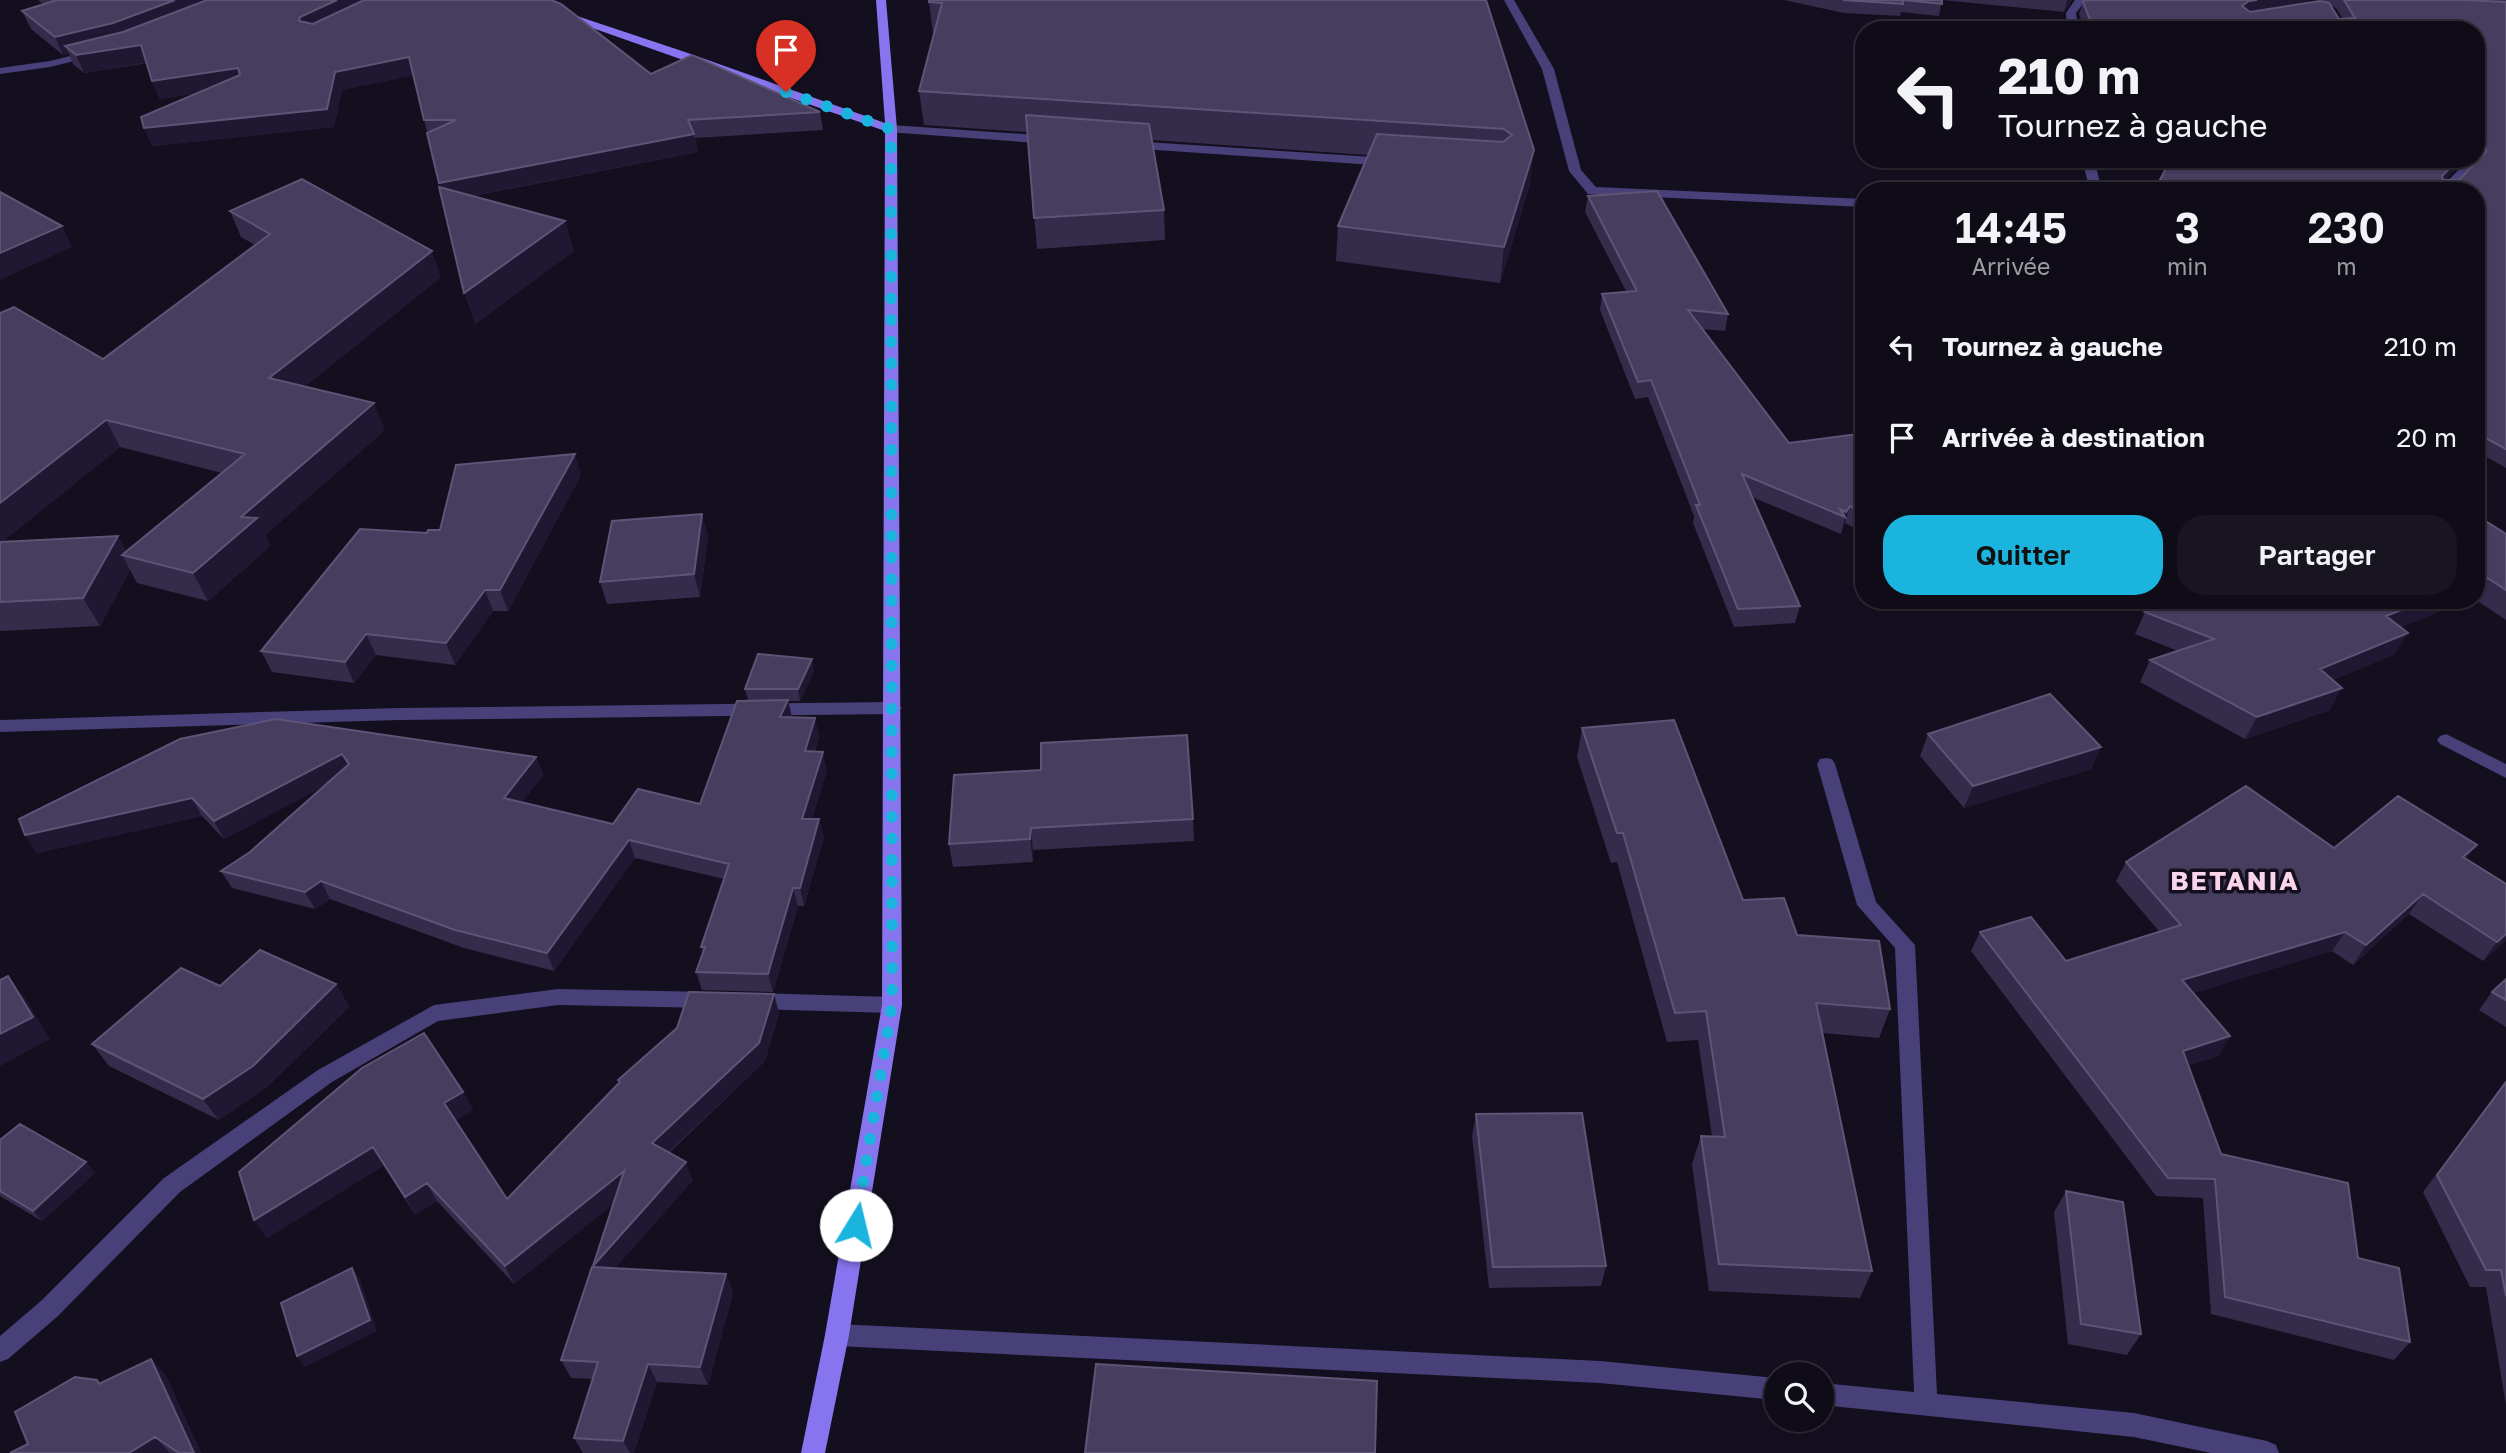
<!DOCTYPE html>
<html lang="fr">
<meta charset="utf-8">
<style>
body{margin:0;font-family:"Golos Text",sans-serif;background:#181420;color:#f1f3f6;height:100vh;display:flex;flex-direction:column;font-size:26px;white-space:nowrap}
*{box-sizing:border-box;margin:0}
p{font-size:23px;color:#9b9ba1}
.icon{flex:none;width:38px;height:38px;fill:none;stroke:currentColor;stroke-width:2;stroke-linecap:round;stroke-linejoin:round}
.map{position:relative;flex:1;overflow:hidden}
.details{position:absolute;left:1855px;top:182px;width:630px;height:427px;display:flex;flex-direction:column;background:#0f0b17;border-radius:28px;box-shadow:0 2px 5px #0004,0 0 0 2px #2f2b36}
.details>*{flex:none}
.banner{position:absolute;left:1855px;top:21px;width:630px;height:147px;border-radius:28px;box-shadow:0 2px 5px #0004,0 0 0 2px #2f2b36;background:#0f0b17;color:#f1f3f6;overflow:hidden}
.controls{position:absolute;left:1764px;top:1362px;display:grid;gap:14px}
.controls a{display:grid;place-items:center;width:70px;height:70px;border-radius:50%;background:#0f0b17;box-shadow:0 2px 5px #0004,0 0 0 2px #2f2b36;font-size:35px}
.pin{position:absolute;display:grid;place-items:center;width:60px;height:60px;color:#fff;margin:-72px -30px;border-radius:50% 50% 50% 0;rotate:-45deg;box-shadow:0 0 7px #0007}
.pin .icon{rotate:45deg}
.me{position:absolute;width:77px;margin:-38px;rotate:9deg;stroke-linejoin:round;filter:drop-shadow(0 0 5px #0008)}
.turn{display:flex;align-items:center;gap:24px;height:147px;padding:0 28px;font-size:32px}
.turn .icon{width:91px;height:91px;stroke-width:2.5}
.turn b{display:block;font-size:49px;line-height:60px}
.eta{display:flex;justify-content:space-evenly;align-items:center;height:119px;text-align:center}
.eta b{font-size:42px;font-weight:600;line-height:49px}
.cta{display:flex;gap:14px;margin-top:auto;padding:14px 28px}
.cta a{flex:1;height:80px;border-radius:28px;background:#1bb4de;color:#111;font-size:28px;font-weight:600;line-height:80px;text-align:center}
.cta a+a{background:#181420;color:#f1f3f6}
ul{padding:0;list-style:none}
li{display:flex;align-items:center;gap:21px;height:91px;padding:0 28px}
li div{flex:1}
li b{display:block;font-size:26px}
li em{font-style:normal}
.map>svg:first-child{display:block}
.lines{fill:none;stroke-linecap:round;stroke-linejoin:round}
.lane{fill:#484079;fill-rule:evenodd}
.street{fill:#484079;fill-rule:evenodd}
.secondary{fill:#8675ee;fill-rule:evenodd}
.wall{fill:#352b4b;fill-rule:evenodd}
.shaded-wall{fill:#201832}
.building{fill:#473d5e;stroke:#5e5476;stroke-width:2}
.route{stroke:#1bb4de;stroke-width:12;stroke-dasharray:0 21.6}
.labels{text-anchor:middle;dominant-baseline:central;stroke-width:7;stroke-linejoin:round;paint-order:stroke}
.district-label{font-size:26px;font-weight:bold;letter-spacing:2px;fill:#fad4e8;stroke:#140f1f}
</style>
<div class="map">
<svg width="2506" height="1453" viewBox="0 0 2506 1453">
<rect width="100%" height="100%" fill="#140f1f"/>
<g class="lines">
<path class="lane" d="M891,125L1051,136L1057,140L1051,144L887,132V126Z
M1132,141L1387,158L1393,162L1387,166L1128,148L1126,145Z"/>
<path class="street" d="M1504,0H1514L1554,69L1581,170L1596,187L1864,199V207L1588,194L1569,171L1542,69Z
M2075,0H2086L2076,13L2078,30H2067L2066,13Z
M94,50L100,53L98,55L50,67L0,74V68L50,61Z
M2082,159H2094L2102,191H2090Z
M2472,159L2478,163L2451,191H2438L2468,160Z
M893,702L902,708L893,714L399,720L0,732V720L399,708Z
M2446,734L2506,764V778L2440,744L2437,740L2440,736Z
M1826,758L1832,759L1835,764L1876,902L1915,945L1937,1394L2134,1413L2267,1441L2276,1445L2279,1453H2211L2134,1437L1822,1405V1383L1914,1392L1895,948L1857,905L1817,764L1820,759Z
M558,989L710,992L717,994L720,1000L717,1006L710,1008L558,1005L438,1021L332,1082L180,1192L58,1316L8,1359L0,1362V1336L42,1300L164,1178L318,1070L434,1005Z
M752,993L892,997L899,999L902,1005L899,1011L892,1013L752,1009L745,1007L742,1001L745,995Z
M837,1324L1600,1361L1776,1378V1400L1600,1383L837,1346L829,1343L825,1335L829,1327Z"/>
<path class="secondary" d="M513,0H529L685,52L885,123L876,0H886L897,129L902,1005L849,1335L825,1453H801L825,1335L882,1005L885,131Z"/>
</g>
<path class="wall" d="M38,0H551L651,74L820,112L823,130L695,138L698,152L473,196L574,251L475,324L413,75L342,90L334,127L152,146L144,128L198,93L160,99L152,81L147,63L84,73L73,64L69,54L63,55L31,29L22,11L44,5Z
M1486,0L1530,184L1500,283L1336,261L1338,226L1368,155L1152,140L1164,210L1165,240L1037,249L1027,132L924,125L919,91L934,34H933L929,2Z
M1784,0H2072L2064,12L1942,0L1939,16L1901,12L1900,16L1844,13Z
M2084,0L2308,3L2323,1L2322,0H2506V468L2476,451V191L2171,159H2465L2445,180H2459L2478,160L2476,159V30H2085L2079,14ZM2331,6L2336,8L2343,19H2339Z
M1588,196L1728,314L1725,331L1702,329L1789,443L1864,442V533L1845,523L1843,526L1841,534L1752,497L1800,606L1795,623L1734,627L1693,523L1694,516L1648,397L1635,399L1600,310L1602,294L1626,291L1585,212Z
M230,211L441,277L304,387L385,430L265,535L270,546L208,601L137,583L130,570L100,626L0,631V313L103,359L255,245L241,237ZM120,447L222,473L126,551L3,541Z
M581,475L508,611H493L455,665L376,655L354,683L272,672L261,651L427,533L440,530Z
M702,514L708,537L700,597L607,604L600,582Z
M2476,515L2506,534V620L2476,600Z
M2241,603L2401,627L2395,654L2333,680L2330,710L2245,739L2140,682L2150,660L2178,651L2135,634L2145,612Z
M814,671L800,701H788L792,717L819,736L815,751L827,770L812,819L824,837L804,906H798L773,992L702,990L696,972L703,952L701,947L724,879L635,858L554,971L464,948L330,899L315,909L232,888L221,871L250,852L324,786L224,839L202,816L37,853L25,835L180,739L536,757L543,775L522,802L613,824L700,804L748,700L745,689Z
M1582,728L1743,900L1797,935L1890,1009L1879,1038L1823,1033L1872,1271L1860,1298L1709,1291L1692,1164L1701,1136H1712L1698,1040L1667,1042L1617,862L1611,863L1577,757Z
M1928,734L2101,747L2091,769L1964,808L1920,756Z
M1041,770L1193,819L1194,841L1033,850V862L953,867L949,844Z
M2334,848L2467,859L2506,884V940L2483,961L2409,914L2353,965L2332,951L2193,993L2230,1036L2218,1056L2188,1065L2221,1154L2358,1258L2410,1342L2394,1360L2211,1314L2203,1198L2156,1196L1971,951L1980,932L2066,961L2159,931L2116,881L2126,862Z
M2506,979V1027L2479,1010L2492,992Z
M336,984L349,1007L267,1087L219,1120L109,1066L92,1044L220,986Z
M779,1013L765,1061L669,1153L693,1180L615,1268L726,1274L733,1293L708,1385L657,1382L634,1453H583L574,1438L593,1379L571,1378L561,1360L594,1267L613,1204L514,1284L437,1201L415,1215L384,1165L267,1238L254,1220L463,1092L473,1110L455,1121L507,1199L619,1083L618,1080Z
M2506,1081V1405L2486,1287H2470L2423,1192Z
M1476,1114L1606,1266L1601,1286L1489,1288L1472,1136Z
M0,1140L86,1162L95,1173L42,1221L0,1196Z
M2066,1191L2141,1334L2127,1355L2068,1344L2054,1212Z
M165,1374L201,1453H171L169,1452L168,1453H10L28,1444L100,1383Z"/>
<path class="shaded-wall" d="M175,0H229L121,40L65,46L69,54L63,55L55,37Z
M337,0H380L306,38L299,21L300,17Z
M2067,0H2072L2064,12Z
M2257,0H2309L2308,3L2245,13L2242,6L2249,1Z
M141,45L149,62L84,73L76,55Z
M409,57L415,75L342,90L334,127L152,146L144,128L335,72Z
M238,68L246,86L160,99L152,81Z
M694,134L698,152L445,201L439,183Z
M1534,150L1530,184L1500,283L1504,247Z
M2459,159H2465L2436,189L2442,176Z
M565,221L574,251L475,324L464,293Z
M62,226L72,247L0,280V253Z
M432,251L441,277L281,406L269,378Z
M374,403L385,430L265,535L270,546L208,601L193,573L241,517Z
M106,420L120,447L0,544V503Z
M575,454L581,475L508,611L500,590Z
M1850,506L1845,523L1843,526L1845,517H1844L1846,512Z
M702,514L708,537L700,597L694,574Z
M118,536L130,557L122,555L130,570L100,626L83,598Z
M2486,577L2476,593V581Z
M485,590L493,611L455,665L446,643Z
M2427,600H2469L2374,638L2386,616Z
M2408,633L2395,654L2308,691L2320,669Z
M366,634L376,655L354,683L345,662Z
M812,659L814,671L800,701L798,689Z
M2342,688L2330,710L2245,739L2257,717Z
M788,700L792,718L780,717Z
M815,718L819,736L809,769L805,751Z
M2101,747L2091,769L1964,808L1973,786Z
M823,752L827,770L807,836L802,819Z
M342,754L351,772L224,839L214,821Z
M536,757L543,775L511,816L504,798Z
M192,798L202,816L37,853L25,835Z
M819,819L824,837L804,906L800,888Z
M1031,828L1033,850V862L1030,839Z
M629,840L635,858L554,971L547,953Z
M2477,845L2463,864V857Z
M321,881L330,899L315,909L305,892Z
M793,888L798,906L773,992L768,974Z
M2423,894L2409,914L2353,965L2366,945Z
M2345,932L2332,951L2171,1000L2182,980Z
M2506,934V940L2483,961L2497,942Z
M8,976L25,998L50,1039L0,1066V1034Z
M336,984L349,1007L267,1087L219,1120L203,1099Z
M774,994L779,1013L765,1061L659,1161L652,1143Z
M2230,1036L2218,1056L2171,1070L2183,1051Z
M463,1092L473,1110L454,1122L444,1103Z
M373,1147L384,1165L267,1238L254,1220Z
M86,1162L95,1173L42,1221L33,1211Z
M686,1162L693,1180L602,1283L593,1266Z
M624,1171L632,1189L514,1284L505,1266Z
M427,1183L437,1201L415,1215L405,1197Z
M352,1268L360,1279L377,1331L305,1367L297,1356Z
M726,1274L733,1293L708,1385L700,1367Z
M151,1359L165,1374L201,1453H194Z
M648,1364L657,1382L634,1453H630L623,1441Z
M155,1437L169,1452L168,1453H129Z"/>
<path class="building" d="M52,0H175L113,23L55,37L22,11L54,1Z
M207,0H337L300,17L299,21L313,24L364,0H551L561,4L651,74L692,55L820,112L688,120L694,134L439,183L427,133L456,120H424L409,57L335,72L327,109L144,128L141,117L240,75L238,68L152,81L141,45L76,55L65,46L123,32Z
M929,0H1486L1534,150L1504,247L1338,226L1377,134L1503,142L1512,135L1504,129L919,91L942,3L929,2Z
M1843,0H1942V4L1903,0V4Z
M2084,0H2257L2249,1L2242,6L2250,12L2320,1L2329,3L2339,19L2355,18L2344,0H2463L2506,2V449L2476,433V191H2154L2171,159H2459L2442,176L2443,180H2459L2486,152V148L2480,144L2476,145V30H2094L2083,2Z
M1026,115L1149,124L1164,210L1034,218Z
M302,179L432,251L269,378L374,403L241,517L257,518L193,573L122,555L245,454L106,420L0,503V313L14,307L103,359L270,234L230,211Z
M439,187L565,221L464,293Z
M1657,191L1728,314L1688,310L1789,443L1858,434L1864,442V513L1850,506L1846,512L1840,509L1845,517L1742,474L1800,606L1738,609L1696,505H1700L1651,380L1638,382L1602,294L1637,291L1588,196Z
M0,192L62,226L0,253Z
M575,454L500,590H485L446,643L366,634L345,662L261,651L360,529L427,533L428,530H440L456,465Z
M702,514L694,574L600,582L612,521Z
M2476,515L2506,534V590L2486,577L2476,581Z
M118,536L83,598L0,602V542Z
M2182,600H2238L2241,603L2247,600H2427L2386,616L2408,633L2320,669L2342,688L2257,717L2150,660L2214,639L2145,612Z
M758,654L812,659L798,689H745Z
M2050,694L2101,747L1973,786L1928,734Z
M788,700L780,717L815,718L805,751L823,752L802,819H819L800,888H793L768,974L696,972L705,947H701L729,864L629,840L547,953L455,930L321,881L305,892L221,871L250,852L349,764L342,754L214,821L192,798L25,835L19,819L180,739L276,719L536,757L504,798L613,824L638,789L700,804L737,701Z
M1674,720L1743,900L1784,898L1797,935L1879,941L1890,1009L1816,1003L1872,1271L1719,1264L1701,1136L1725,1137L1706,1011L1675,1013L1623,833H1617L1582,728Z
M1187,735L1193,819L1031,828L1030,839L949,844L954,775L1041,770V743Z
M2246,786L2334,848L2398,796L2477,845L2463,857L2506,884V934L2497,942L2423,894L2366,945L2345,932L2182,980L2230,1036L2183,1051L2221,1154L2348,1183L2358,1258L2399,1268L2410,1342L2225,1297L2215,1179L2168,1178L1980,932L2031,917L2066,961L2181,925L2126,862Z
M260,950L336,984L253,1066L203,1099L92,1044L181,968L220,986Z
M8,976L33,1017L0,1034V980Z
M2506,979V1000L2492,992Z
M689,992L774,994L759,1043L652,1143L686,1162L593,1266L624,1171L505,1266L427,1183L405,1197L373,1147L254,1220L239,1172L362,1068L424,1033L463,1092L444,1103L507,1199L620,1082L618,1080L677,1028Z
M2506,1082V1296L2501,1270H2486L2437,1175Z
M1582,1113L1606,1266L1493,1267L1476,1114Z
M20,1124L86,1162L33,1211L0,1191V1140Z
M2066,1191L2123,1202L2141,1334L2081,1324Z
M592,1267L726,1274L700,1367L648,1364L623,1441L574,1438L598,1362L561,1360Z
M352,1268L370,1320L297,1356L281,1303Z
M151,1359L194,1453H179L155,1437L129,1453H10L28,1444L15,1412L75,1377L97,1380L99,1384Z
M1096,1364L1377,1381L1375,1453H1085Z"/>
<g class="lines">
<path class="route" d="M786,92L891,129L892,1004L856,1225"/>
</g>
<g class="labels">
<g class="district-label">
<text x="2235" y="880">BETANIA</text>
</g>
</g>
</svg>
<div class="controls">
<a><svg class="icon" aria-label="search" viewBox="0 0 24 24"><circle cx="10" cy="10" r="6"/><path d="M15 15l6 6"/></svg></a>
</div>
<div class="pin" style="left:786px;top:92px;background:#d93025"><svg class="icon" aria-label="arrive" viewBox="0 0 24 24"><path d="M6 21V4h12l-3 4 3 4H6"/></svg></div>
<svg class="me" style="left:856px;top:1225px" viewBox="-20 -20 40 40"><circle r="19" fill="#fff"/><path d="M0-13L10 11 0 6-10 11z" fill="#1bb4de"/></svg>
<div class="banner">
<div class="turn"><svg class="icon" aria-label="left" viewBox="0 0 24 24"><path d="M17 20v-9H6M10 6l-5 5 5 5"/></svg><div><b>210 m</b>Tournez à gauche</div></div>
</div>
<section class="details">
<div class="eta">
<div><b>14:45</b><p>Arrivée</p></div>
<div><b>3</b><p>min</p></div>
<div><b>230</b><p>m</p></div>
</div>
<ul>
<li><svg class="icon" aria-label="left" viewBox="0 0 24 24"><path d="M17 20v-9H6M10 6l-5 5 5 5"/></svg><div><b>Tournez à gauche</b></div><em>210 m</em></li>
<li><svg class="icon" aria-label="arrive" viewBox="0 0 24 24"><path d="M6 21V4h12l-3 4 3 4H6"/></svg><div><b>Arrivée à destination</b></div><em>20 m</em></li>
</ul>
<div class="cta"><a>Quitter</a><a>Partager</a></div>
</section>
</div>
